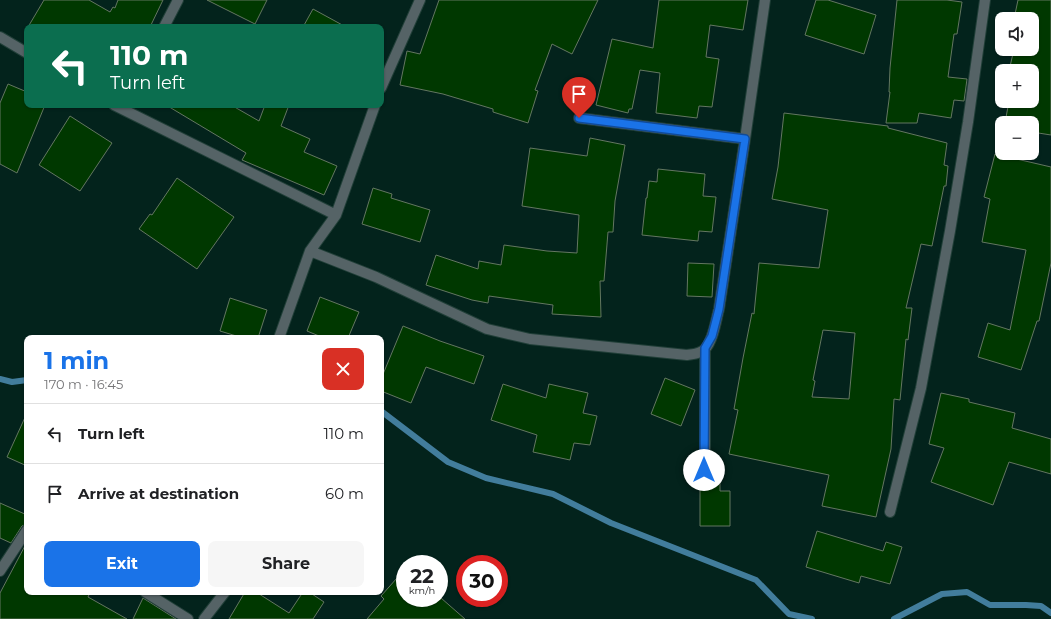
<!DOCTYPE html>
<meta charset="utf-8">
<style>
body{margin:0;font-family:Montserrat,sans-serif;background:#f6f6f6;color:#202124;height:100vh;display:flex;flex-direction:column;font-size:15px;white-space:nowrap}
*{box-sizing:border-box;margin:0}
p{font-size:13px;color:#757577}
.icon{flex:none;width:22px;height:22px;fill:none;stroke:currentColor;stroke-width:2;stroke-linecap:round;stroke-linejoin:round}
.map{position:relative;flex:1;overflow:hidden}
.sheet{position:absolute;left:24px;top:335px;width:360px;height:260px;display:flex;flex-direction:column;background:#fff;border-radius:8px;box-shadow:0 1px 3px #0004}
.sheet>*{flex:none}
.banner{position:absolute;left:24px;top:24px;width:360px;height:84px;border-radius:8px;box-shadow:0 1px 3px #0004;background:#0b6e4f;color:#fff;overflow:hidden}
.buttons{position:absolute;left:995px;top:12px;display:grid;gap:8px}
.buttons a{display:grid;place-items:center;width:44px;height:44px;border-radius:8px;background:#fff;box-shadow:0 1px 3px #0004;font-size:20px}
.speed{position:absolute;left:396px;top:555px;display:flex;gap:8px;font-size:20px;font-weight:700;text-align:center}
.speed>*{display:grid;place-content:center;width:52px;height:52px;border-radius:50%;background:#fff;box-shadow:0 1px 3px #0004;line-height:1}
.speed small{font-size:10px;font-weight:400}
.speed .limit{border:6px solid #d22;background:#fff;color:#111}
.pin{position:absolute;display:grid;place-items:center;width:34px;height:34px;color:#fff;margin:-41px -17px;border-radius:50% 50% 50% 0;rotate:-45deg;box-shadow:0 0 4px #0007}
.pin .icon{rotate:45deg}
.me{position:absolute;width:44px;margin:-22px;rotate:0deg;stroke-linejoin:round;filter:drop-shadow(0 0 3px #0008)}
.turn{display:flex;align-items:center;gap:14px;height:84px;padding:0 20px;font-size:18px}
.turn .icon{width:52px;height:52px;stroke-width:2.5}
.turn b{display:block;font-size:28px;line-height:34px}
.round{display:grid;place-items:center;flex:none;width:42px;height:42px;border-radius:8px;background:#f6f6f6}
.headline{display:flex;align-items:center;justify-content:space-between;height:68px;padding:0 20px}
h1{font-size:24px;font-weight:700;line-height:30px;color:#1a73e8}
.cta{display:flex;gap:8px;margin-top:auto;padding:8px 20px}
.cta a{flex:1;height:46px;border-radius:8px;background:#1a73e8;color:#fff;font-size:16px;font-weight:700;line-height:46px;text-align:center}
.cta a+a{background:#f6f6f6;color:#202124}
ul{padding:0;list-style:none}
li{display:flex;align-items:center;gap:12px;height:60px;padding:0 20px;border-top:1px solid #e0e0e0}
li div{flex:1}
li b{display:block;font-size:15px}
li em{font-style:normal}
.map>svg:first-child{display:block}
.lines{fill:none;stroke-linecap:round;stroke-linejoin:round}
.stream{stroke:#427d9c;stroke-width:6}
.building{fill:#003800;stroke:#637661;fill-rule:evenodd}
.minor-casing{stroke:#213f38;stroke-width:12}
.minor{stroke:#556366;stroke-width:10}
.route-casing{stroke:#114b97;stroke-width:10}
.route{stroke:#1a73e8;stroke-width:7}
</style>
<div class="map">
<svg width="1051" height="619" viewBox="0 0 1051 619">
<rect width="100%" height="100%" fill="#03231c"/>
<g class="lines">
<path class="stream" d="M0,379L12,382L27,380
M381,411L448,462L486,478L553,494L611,523L756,580L789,614L812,619
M894,619L942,594L967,592L990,605H1026L1041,606L1051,613"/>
</g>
<path class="building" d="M44,0H89L110,12L113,7L115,8L118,0H163L150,27H28Z
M207,0H267L255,24Z
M439,0H598L572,54L552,44L535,90L538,91L528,123L493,112V109L443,94L400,85L407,51L420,54Z
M659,0H748L743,30L710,25L706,57L719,59L712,107L699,106L697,118L656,113L660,73L640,70L632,109H629L628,113L596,105L612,39L653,48Z
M816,0H828L876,15L864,54L805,35Z
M897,0H947L962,2L957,34H954L948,77L967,79L964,101L954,100L951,118L919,113L917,123H886L890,92H889L890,68Z
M1018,0H1051V135L1032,132V123H1005L1009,101H1032V71H1009L1014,49H1032V19H1014Z
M313,9L346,27H303Z
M8,84L27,92V105H45L17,173L0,164V103Z
M166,105H231L259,121L265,105H289L281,126L310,139L304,152L337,166L324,195L242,160L246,153Z
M784,113L888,126V128L947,143L944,165L948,166L946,186H944L932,246L921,244L906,308H912L908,340L906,339L900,400L894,399L891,449L876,517L822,506L829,475L729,454L738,410L734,409L743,358L752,313L754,314L759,263L819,268L828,210L772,199L778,167ZM823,330L855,333L849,399L812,397L815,381L813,380Z
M70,116L112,143L80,191L39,165Z
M590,138L625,145L615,201L613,232H608L604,281H600L601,317L552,314L553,305L489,296L488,303L472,300L426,285L436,255L478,269L479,261L501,265L504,245L547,251L577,253L579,215L522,206L530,148L587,156Z
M995,154L1051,167V263L1039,321H1037L1021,370L978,357L988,323L1010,330L1026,250L982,242L990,199L984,197Z
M658,169L705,174L703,196L716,197L712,232L699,231L698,241L642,235L646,198H647L649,181L657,182Z
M177,178L234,217L197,269L139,229L150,214L152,215Z
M373,188L392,194L391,198L430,210L420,242L362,224Z
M688,263L714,264L712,297L687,296Z
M320,297L359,312L348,338H324L307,331Z
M230,298L267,310L258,338H243L220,331Z
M403,326L440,341L484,356L474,384L426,367L411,403L381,391V379Z
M665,378L695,390L681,426L651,414Z
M503,384L546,398L549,384L588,393L583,413L597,416L590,445L574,443L570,460L533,452L537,435L491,420Z
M941,393L969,399V402L1015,413L1012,428L1051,439V474L1009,462L993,505L931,482L944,448L929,444Z
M27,413V466L7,457Z
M700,478L720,479V491H730V526H700Z
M0,503L27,515V524L22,526L11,543L0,538Z
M817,531L883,551L886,542L902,547L890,584L861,576L859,583L806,567Z
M27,542V592H90L88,597L127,619H0V593Z
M405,569V598H441L465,619H367L384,599L381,596Z
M245,592H256L289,613L303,592H309L324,602L313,619H229Z
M143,598L176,619H133Z"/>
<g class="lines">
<defs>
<path id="minor" d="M164,27L178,0
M0,37L27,53
M381,88L420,0
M114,105L336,215
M579,118L745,139
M310,251L376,277L487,329L530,339L687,355C693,354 700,354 705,349C713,341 716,320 719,309L745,139L765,0
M279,338L310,251L336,215L375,105
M705,470V349
M890,512L921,388L950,231L968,122L985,0
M0,571L27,530
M145,592L188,619
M204,619L225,592"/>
</defs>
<use href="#minor" class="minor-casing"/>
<use href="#minor" class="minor"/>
</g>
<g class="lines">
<defs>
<path id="route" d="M579,118L745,139L719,309L712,336L705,348L704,470"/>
</defs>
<use href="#route" class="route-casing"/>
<use href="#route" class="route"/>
</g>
</svg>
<div class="buttons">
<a><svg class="icon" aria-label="sound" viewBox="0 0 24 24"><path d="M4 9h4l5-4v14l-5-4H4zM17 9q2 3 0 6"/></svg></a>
<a>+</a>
<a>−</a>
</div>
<div class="speed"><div>22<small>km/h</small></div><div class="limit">30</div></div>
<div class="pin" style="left:579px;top:118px;background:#d93025"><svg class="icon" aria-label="arrive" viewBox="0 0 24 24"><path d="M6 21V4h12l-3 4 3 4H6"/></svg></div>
<svg class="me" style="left:704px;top:470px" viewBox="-20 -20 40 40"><circle r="19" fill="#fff"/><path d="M0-13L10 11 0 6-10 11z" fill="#1a73e8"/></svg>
<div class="banner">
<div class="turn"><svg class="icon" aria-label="left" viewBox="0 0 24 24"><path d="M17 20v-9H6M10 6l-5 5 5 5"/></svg><div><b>110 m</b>Turn left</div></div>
</div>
<section class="sheet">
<div class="headline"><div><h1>1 min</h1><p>170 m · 16:45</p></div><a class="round" style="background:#d93025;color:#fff"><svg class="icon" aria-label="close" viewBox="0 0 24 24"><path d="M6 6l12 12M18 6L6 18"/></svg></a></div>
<ul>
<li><svg class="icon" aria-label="left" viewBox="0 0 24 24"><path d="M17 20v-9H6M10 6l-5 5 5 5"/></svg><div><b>Turn left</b></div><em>110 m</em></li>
<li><svg class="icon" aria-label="arrive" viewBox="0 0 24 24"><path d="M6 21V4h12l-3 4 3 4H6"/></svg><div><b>Arrive at destination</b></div><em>60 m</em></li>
</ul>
<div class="cta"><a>Exit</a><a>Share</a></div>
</section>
</div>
